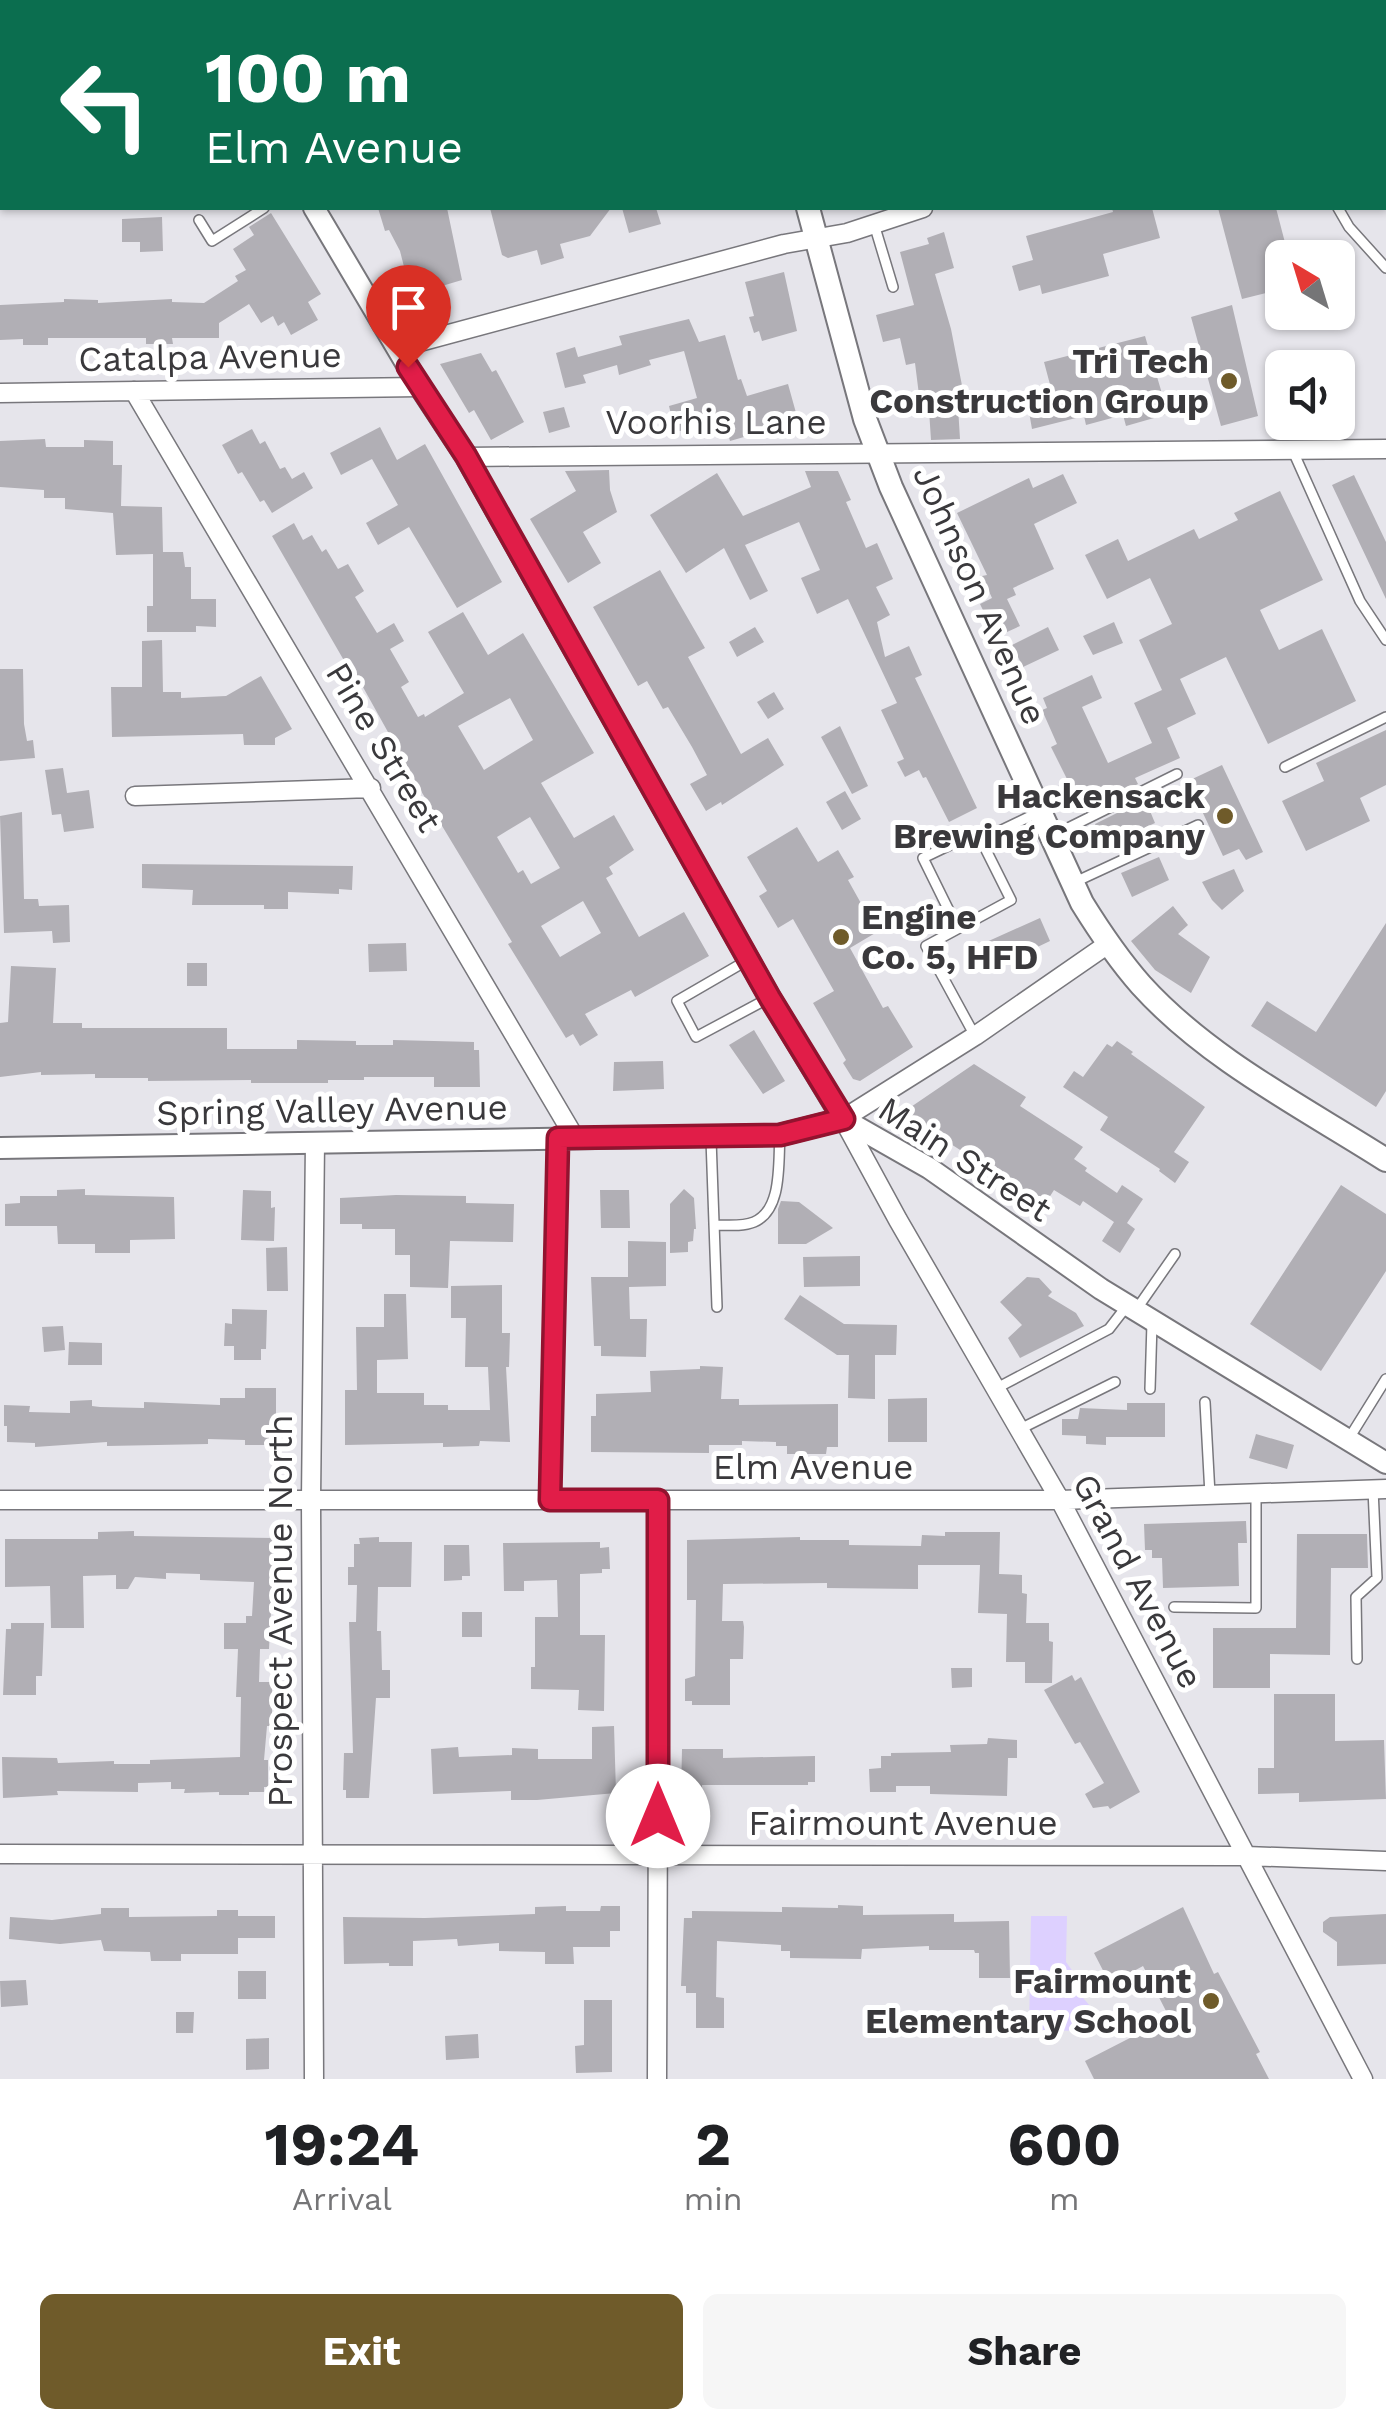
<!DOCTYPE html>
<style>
body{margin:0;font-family:"Work Sans",sans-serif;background:#f6f6f6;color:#202124;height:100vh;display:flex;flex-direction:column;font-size:38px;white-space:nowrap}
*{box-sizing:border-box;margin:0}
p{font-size:32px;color:#757577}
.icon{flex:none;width:55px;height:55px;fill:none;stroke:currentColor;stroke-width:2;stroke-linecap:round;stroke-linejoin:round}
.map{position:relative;height:2079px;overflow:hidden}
.details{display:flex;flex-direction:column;background:#fff;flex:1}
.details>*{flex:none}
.top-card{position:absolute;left:0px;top:0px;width:1388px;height:210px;box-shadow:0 2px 8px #0004;background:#0b6e4f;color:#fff;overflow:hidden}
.needle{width:65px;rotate:322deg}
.tools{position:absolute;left:1265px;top:240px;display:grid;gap:20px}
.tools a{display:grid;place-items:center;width:90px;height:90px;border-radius:15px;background:#fff;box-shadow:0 2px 8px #0004;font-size:50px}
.pin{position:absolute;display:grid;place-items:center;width:85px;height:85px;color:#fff;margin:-102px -42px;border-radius:50% 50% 50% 0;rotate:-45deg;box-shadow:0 0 10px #0007}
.pin .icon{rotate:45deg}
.me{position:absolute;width:110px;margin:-55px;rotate:0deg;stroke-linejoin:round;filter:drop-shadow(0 0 8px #0008)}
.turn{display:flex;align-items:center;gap:35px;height:210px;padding:0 40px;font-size:45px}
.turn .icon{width:130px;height:130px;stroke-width:2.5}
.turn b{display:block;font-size:70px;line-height:85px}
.eta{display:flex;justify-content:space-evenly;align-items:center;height:170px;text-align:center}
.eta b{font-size:60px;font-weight:700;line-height:70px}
.primary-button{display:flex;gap:20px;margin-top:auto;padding:20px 40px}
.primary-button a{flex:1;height:115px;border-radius:15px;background:#6f5b2a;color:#fff;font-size:40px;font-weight:700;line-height:115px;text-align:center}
.primary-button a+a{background:#f6f6f6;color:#202124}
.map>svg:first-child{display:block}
.green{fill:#ddd0ff}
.building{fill:#b1afb5;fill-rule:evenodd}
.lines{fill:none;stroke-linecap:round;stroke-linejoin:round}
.service-casing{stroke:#78777c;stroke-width:12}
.minor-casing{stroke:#78777c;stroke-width:21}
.tertiary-casing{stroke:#78777c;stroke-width:24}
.secondary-casing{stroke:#78777c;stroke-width:26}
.service{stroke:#fff;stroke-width:9}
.minor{stroke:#fff;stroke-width:18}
.tertiary{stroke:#fff;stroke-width:20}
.secondary{stroke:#fff;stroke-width:22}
.route-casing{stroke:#92132f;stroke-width:25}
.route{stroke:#e11d48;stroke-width:18}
.poi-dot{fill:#6f5b2a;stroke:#fff;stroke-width:4}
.labels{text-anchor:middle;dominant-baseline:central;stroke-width:10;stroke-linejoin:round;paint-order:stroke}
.street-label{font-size:35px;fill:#3a393c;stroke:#fff}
.poi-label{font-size:35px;font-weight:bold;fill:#3a393c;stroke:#fff;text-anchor:end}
</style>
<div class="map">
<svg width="1386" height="2079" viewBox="0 0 1386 2079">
<rect width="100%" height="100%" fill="#e6e5eb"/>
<path class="green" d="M1031,1916H1067L1066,1962L1074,1973L1073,1986L1090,2006V2031L1029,2030Z"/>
<path class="building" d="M378,208H447L462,280L435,288L437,295L413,302L400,251L389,230L385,231Z
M490,208H611L590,236L560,244L564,258L541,265L537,250L508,258L502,255Z
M622,208H656L661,224L629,233Z
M1112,208H1152L1160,238L1103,254L1109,276L1042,294L1040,285L1019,291L1012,266L1033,260L1026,236L1113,212Z
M1218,208H1276L1289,258H1282V289L1242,299Z
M271,213L321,294L308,302L318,320L291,335L284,322L278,326L273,316L261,323L249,304L219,323V338H172L173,344H146V338H48V345H23V339L0,340V305L64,302V299L98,300V303L172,299V302L204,303L238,281L235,276L246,270L233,249L254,235L249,227Z
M162,217L163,251L140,252V242H122V219Z
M944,232L954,268L935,274L951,329L966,406L958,407L960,439L931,440L929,410L921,411L915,363L906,365L900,338L883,342L876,315L914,305L900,252L929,244L927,238Z
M784,272L797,331L762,341L759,331L754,333L749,317L754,316L745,282Z
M1232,305L1258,416L1221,426L1191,317Z
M689,319L699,342L725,335L738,380L741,379L747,396L788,384L798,420L794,428L773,434L772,429L730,441L727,430L675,431L669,406L697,398L684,351L649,360L651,365L619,375L617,365L583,375L586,383L565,388L556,353L575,347L578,357L622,345L619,336Z
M1145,336L1168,414L1126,426L1123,415L1086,425L1084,416L1032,429L1029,412L1056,407L1044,362Z
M481,353L492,372L496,370L524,422L491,440L474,410L469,413L440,364Z
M564,407L570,427L549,433L543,412Z
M380,427L397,460L425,444L502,582L457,608L409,527L378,545L366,523L398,505L372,459L341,475L330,453Z
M252,429L260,444L265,441L280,469L285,467L292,479L304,472L313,488L272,513L264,500L260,502L242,472L238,474L222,445Z
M45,439L46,447H84V440L113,441V465H122L121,506L162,507L163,552H183L185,567H191V599H216V627L196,626V632H147V606H153V554L116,555L113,513L65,509V498H44V490L0,487V441Z
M609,470L610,490L617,512L583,532L601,563L568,583L530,519L576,491L565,471Z
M805,471H838L851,500L846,502L866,548L877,543L893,579L876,587L890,615L877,622L885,657L909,646L922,675L915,678L977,808L949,822L926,777L923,778L919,770L905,777L897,762L904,759L881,710L897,703L848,599L817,614L801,578L820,570L799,522L745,545L768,591L750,600L724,548L686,573L650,515L717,473L743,516L811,487Z
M1063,474L1077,503L1034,524L1054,569L1013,588L1016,595L1007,599L1020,626L996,637L980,604L992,598L982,576L987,575L957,513L1029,478L1033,488Z
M1354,475L1386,542V599L1332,485Z
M1280,491L1323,580L1260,610L1279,650L1322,629L1356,701L1268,744L1226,657L1180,679L1196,714L1167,728L1180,758L1135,778L1138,784L1088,809L1084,802L1069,809L1058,786L1068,781L1051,747L1057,744L1042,710L1047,708L1043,698L1092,675L1102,698L1082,707L1108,763L1152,743L1134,703L1162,690L1139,640L1172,624L1150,578L1107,599L1085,555L1118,539L1128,561L1194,529L1199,539L1238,520L1234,513Z
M294,523L303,540L312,535L322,552L326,549L338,569L348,564L364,591L355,597L377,633L394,623L404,641L390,649L409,682L401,687L418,717L424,714L425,717L464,693L428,632L463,612L488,655L523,633L594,753L541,783L574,838L614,815L634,850L609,867L613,874L606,878L639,937L684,912L709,956L635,997L631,990L585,1014L598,1035L580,1046L573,1034L566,1038L508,944L512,942L418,786L349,662L346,664L272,536ZM510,698L533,740L484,770L458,726ZM530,817L560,868L531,884L523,870L518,873L497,837ZM583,901L601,933L560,957L541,926Z
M660,570L705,648L688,657L741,754L768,738L784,765L722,805L721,802L706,811L690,784L707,775L692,747L668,707L663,709L647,681L638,686L593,607Z
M1114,622L1123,643L1093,655L1083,636Z
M755,627L764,642L737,657L729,642Z
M1048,627L1059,650L1023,667L1012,645Z
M162,640L163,692H181V698L226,696L261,676L292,729L275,738V745H244L243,734L112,737L111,687H142V641Z
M0,669H23L24,724L27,741L33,740L35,758L0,761Z
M774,692L784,709L768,719L757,702Z
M840,726L868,786L852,794L821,737Z
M1386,730V785L1360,798L1370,821L1306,851L1282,801L1324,781L1316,763Z
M1222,765L1263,852L1246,860L1239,849L1223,856L1188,781Z
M63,768L67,793L89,790L94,828L64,832L61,814L52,815L45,770Z
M845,791L861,819L842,830L826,802Z
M1145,799L1155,823L1120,839L1117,834L1103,841L1095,824Z
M22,812L24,899H38L39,906L69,905L70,942L53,943L52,931L4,933L0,816Z
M797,827L818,862L838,850L854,877L848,880L877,932L850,948L883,1008L888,1006L913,1047L860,1081L853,1079L843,1063L846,1060L813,1003L834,991L793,919L778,928L759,896L767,891L747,857Z
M1159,857L1169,880L1132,897L1121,873Z
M142,864L353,866L352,890L339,889V894L288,892V909H264V905H192L193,890L142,888Z
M1234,869L1244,891L1222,910L1212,900L1202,882Z
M1173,906L1188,925L1178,934L1210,957L1191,993L1155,970L1131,941Z
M1040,918L1050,941L1025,953L1027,956L993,969L982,944Z
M1386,923V1091L1376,1107L1251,1026L1267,1001L1316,1032Z
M406,943L407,971L369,972L368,944Z
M187,963H207V986H187Z
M11,966L56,968L53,1023H82V1028H227V1049H297V1040L356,1041V1045H393V1040L474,1042V1050H479L480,1087H434V1077H364V1080H328V1083H251V1080L148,1081V1078H95V1074L41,1075V1072L0,1077V1023L8,1022Z
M754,1030L785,1081L763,1094L729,1045Z
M1117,1041L1133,1052L1131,1054L1205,1107L1174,1152L1189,1162L1175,1183L1159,1171L1160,1169L1100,1130L1108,1117L1063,1087L1074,1071L1083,1077L1107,1044L1112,1047Z
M663,1061L664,1089L613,1091L614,1062Z
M974,1064L1026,1097L1020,1106L1083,1147L1074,1159L1087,1168L1085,1171L1117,1193L1122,1185L1143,1199L1127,1223L1135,1229L1120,1253L1102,1241L1114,1222L1083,1201L1080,1206L1054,1190L1045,1204L902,1113Z
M1341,1185L1386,1214V1271L1321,1371L1250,1324Z
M85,1189V1195L174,1197L175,1239L130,1240V1253H95V1244H58L57,1226H5V1204L20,1203V1196H57V1190Z
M684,1189L694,1198L696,1229H694L693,1241L688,1242V1252L670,1253V1204Z
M243,1190L271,1191V1208L275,1207L274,1241L241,1240Z
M600,1190H629L630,1228H601Z
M396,1195L466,1196V1203L514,1204L513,1242L450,1241L448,1288L410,1287V1255H395V1229H362V1224H340V1198Z
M781,1201L799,1202L833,1228L806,1244H778V1209Z
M628,1241L666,1242V1286L629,1287L630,1319H647L646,1357L601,1356V1346H594L591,1277H628Z
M287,1247L288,1291H267L266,1248Z
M860,1256V1286L804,1287L803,1257Z
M1027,1277L1039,1278L1052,1292L1048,1296L1076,1313L1084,1326L1020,1358L1008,1338L1022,1325L1000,1302Z
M502,1285V1333H510L509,1367H506L510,1442L480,1441L479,1446L443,1447V1443L345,1445V1390H357L356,1327H384V1294H406L408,1359L377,1360V1393H424V1405H448V1410H490L488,1367H465L466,1318H451V1286Z
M800,1295L844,1324L897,1325L896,1355H875V1399L848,1398L849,1355H837L784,1319Z
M232,1309L267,1310L266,1349H261V1360H234V1346H224L225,1323L232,1324Z
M63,1326L65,1350L44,1352L42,1327Z
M69,1342L102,1343V1365H68Z
M700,1366L723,1367L721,1399H739V1405L838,1404V1447H827L826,1454H787V1446H776V1442L742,1441V1445H709V1453L591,1452V1416H596V1394L651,1392L650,1371L700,1369Z
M245,1388H276V1445H245V1440L208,1439V1444L107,1446V1442L35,1447V1443L7,1442V1426H4V1405L30,1406L29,1412L70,1413V1401L92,1400V1406L100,1407L144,1408V1402L220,1405V1398H245Z
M927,1398V1442H888V1399Z
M1127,1403H1165V1437H1106V1445L1086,1444V1436L1062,1435V1419H1078L1080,1408L1127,1410Z
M1256,1434L1294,1445L1287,1469L1249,1458Z
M1246,1521L1247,1543H1238L1239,1586L1163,1588L1162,1558H1152V1550H1145L1144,1524Z
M134,1531V1536L275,1538L269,1649H260L259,1682H272V1726H267L264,1760H268V1787H264V1792H249V1795H219V1792L184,1793L185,1789H171V1782L138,1783V1792L57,1791L58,1795L3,1798L2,1757L57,1758L58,1763L114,1761V1764H150V1760L240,1757L241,1697H236L238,1649H224V1623H246V1616H252L254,1582L200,1580V1574L166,1573V1579L135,1577L128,1589H116V1575L83,1576L84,1628H51L50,1586L5,1587V1539H98V1532Z
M945,1532H1000L999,1574L1022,1575V1593L1027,1594L1026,1623H1049V1641L1053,1642L1052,1683H1025V1662H1006L1007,1614L978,1613L980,1565H918V1589L827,1588V1583L723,1584L722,1621H743L744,1627L743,1659H730V1705H692V1701H685V1679L695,1676L696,1600H687V1540L800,1537V1540H849V1545L921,1546L922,1535L945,1536Z
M1297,1534H1367L1368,1568H1331L1330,1655L1270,1654V1688H1213V1628H1296Z
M379,1537V1542H412L411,1587H378L377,1631H381L382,1670H390V1698H376L369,1798H346V1790H343L344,1753H353L349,1622H356L357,1585H348V1567H354V1544H360L359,1538Z
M600,1542V1548L609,1547L610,1569H602V1573L580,1574V1635H605L604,1711L578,1710L579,1690L531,1689V1667H535V1617H558L557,1580L524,1581V1591H504L503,1543Z
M444,1545H469L470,1576H462V1580L444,1581Z
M462,1612H482V1637H462Z
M11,1623H44L42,1676H36V1695H3L6,1629H11Z
M951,1668H972V1687L952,1688Z
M1072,1675L1075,1681L1081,1677L1140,1792L1110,1809L1108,1806L1093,1808L1085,1794L1104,1783L1080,1742L1075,1744L1044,1690Z
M1274,1694H1335V1741L1384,1740L1386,1799L1299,1802V1793L1258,1794V1768H1274Z
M614,1726L616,1793L537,1800H511V1791L433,1794L431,1749L458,1747L459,1757L512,1755V1748L538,1749V1759H592V1727Z
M988,1738L1017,1740V1758H1008L1007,1796L930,1794V1786H896V1792H870L869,1769L881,1768V1756H891V1753L951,1752L950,1745L987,1744Z
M682,1749H723V1758L815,1756V1782H808V1785H702V1794L681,1795Z
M838,1905L863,1906V1915L954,1914V1922L1009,1921L1010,1978H979V1953H975L974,1950H929V1946L862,1949L861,1959L790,1958V1951H781V1945L717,1941L716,1997L724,1998V2028H696V1993H686V1986H681L684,1918H692V1911L782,1912V1907L838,1908Z
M566,1906V1911H600L601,1906H620V1931H610V1947H573L574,1964H545V1952L499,1951V1943L458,1946L457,1939L413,1941V1966H389V1963L344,1964L343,1917L425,1918L535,1914V1907Z
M1183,1907L1214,1974L1218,1972L1260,2052L1256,2054L1269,2079H1094L1085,2061L1167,2019L1165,2014L1167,2013L1143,1966L1110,1984L1094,1953Z
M101,1908H129V1917L217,1916V1910H238V1916H275V1938H238V1954H181V1961H151L150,1952L104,1951L101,1940L60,1944L9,1939L10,1917L52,1920L101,1914Z
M1386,1914V1964L1337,1966V1942L1323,1932V1922L1330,1917Z
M238,1971H266V1999H238Z
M26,1980L28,2005L1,2007L0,1981Z
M584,2000H612V2072L576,2073L575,2046L584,2045Z
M176,2012H194L193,2033H176Z
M478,2034L479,2058L446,2060L445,2036Z
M269,2038V2069L246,2070V2039Z"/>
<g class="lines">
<defs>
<path id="service" d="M77,2V0
M2,146V186
M1338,208L1349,227L1386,268
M199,220L212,241L264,208
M874,224L893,287
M1292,449L1360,601L1386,640
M1285,767L1386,717
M1054,835L1177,774
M981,840L1037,813
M1075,882L1198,825
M957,927L923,858L977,832L1011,900L926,946L975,1036
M746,961L677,1001L696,1037L769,998
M711,1139L717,1307
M714,1225C726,1225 742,1227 754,1222C783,1210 778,1161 780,1135
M1136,1310L1175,1254
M995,1389L1109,1329L1126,1307
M1150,1389L1152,1323
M1205,1402L1210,1495
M1018,1430L1115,1382
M1348,1440L1386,1379
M1174,1607L1256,1608V1493
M1357,1659L1356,1597L1377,1578L1373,1489"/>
<path id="minor" d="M315,2L324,0
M397,348L784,244L847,233L923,208
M134,391L575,1138
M0,393L420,387
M466,457L1386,449
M135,796L371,788
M1108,944L975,1036L843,1119L898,1220L1060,1500L1363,2079
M0,1500H1060L1386,1489
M550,1500L558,1138
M0,1854L1246,1856L1386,1861
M314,2079L311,1500L315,1142
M657,2079L659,1500"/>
<path id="tertiary" d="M186,0L188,2
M314,208L420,387L466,457L770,998L843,1119L929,1168L1101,1289L1386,1463
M0,1148L780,1135L843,1119"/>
<path id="secondary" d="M752,0L753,2
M808,208L865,419L891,487L1082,903C1100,932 1119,960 1141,985C1208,1059 1303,1107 1386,1160"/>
</defs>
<use href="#service" class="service-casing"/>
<use href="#minor" class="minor-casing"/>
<use href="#tertiary" class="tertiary-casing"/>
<use href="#secondary" class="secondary-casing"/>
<use href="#service" class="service"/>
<use href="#minor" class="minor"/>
<use href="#tertiary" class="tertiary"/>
<use href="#secondary" class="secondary"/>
</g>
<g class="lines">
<defs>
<path id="route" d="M408,367L466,456L770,998L844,1119L780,1135L558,1138L550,1500H658V1816"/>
</defs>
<use href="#route" class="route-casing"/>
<use href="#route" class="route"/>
</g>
<g class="poi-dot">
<circle cx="1229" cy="381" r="10"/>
<circle cx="1225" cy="816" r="10"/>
<circle cx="841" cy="937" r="10"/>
<circle cx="1211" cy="2001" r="10"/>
</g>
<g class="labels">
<g class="street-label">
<text transform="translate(210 357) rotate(-1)">Catalpa Avenue</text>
<text x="716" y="422">Voorhis Lane</text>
<text transform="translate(980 595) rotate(66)">Johnson Avenue</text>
<text transform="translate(384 747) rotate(59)">Pine Street</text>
<text transform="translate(332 1110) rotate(-1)">Spring Valley Avenue</text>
<text transform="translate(965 1159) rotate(33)">Main Street</text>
<text x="813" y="1467">Elm Avenue</text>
<text transform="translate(1138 1581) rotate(62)">Grand Avenue</text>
<text transform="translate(280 1611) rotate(-90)">Prospect Avenue North</text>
<text x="903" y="1823">Fairmount Avenue</text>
</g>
<g class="poi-label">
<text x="1209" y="361">Tri Tech<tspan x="1209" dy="40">Construction Group</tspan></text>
<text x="1205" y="796">Hackensack<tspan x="1205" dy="40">Brewing Company</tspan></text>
<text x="861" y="917" text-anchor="start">Engine<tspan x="861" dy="40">Co. 5, HFD</tspan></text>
<text x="1191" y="1981">Fairmount<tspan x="1191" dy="40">Elementary School</tspan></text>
</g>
</g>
</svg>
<div class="tools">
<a><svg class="needle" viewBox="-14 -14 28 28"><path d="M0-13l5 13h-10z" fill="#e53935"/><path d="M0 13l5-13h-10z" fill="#757577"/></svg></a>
<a><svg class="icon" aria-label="sound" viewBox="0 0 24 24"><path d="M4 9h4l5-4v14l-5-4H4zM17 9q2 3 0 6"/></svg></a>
</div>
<div class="pin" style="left:408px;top:367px;background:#d93025"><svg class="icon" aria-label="arrive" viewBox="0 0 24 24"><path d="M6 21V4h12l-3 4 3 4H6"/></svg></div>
<svg class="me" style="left:658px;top:1816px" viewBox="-20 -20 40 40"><circle r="19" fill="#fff"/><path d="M0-13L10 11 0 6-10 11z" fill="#e11d48"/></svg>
<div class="top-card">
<div class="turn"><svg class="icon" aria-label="left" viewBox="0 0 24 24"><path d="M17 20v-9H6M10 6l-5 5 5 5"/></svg><div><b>100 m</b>Elm Avenue</div></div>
</div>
</div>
<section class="details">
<div class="eta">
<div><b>19:24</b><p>Arrival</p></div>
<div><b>2</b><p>min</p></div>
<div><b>600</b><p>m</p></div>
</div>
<div class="primary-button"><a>Exit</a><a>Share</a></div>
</section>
